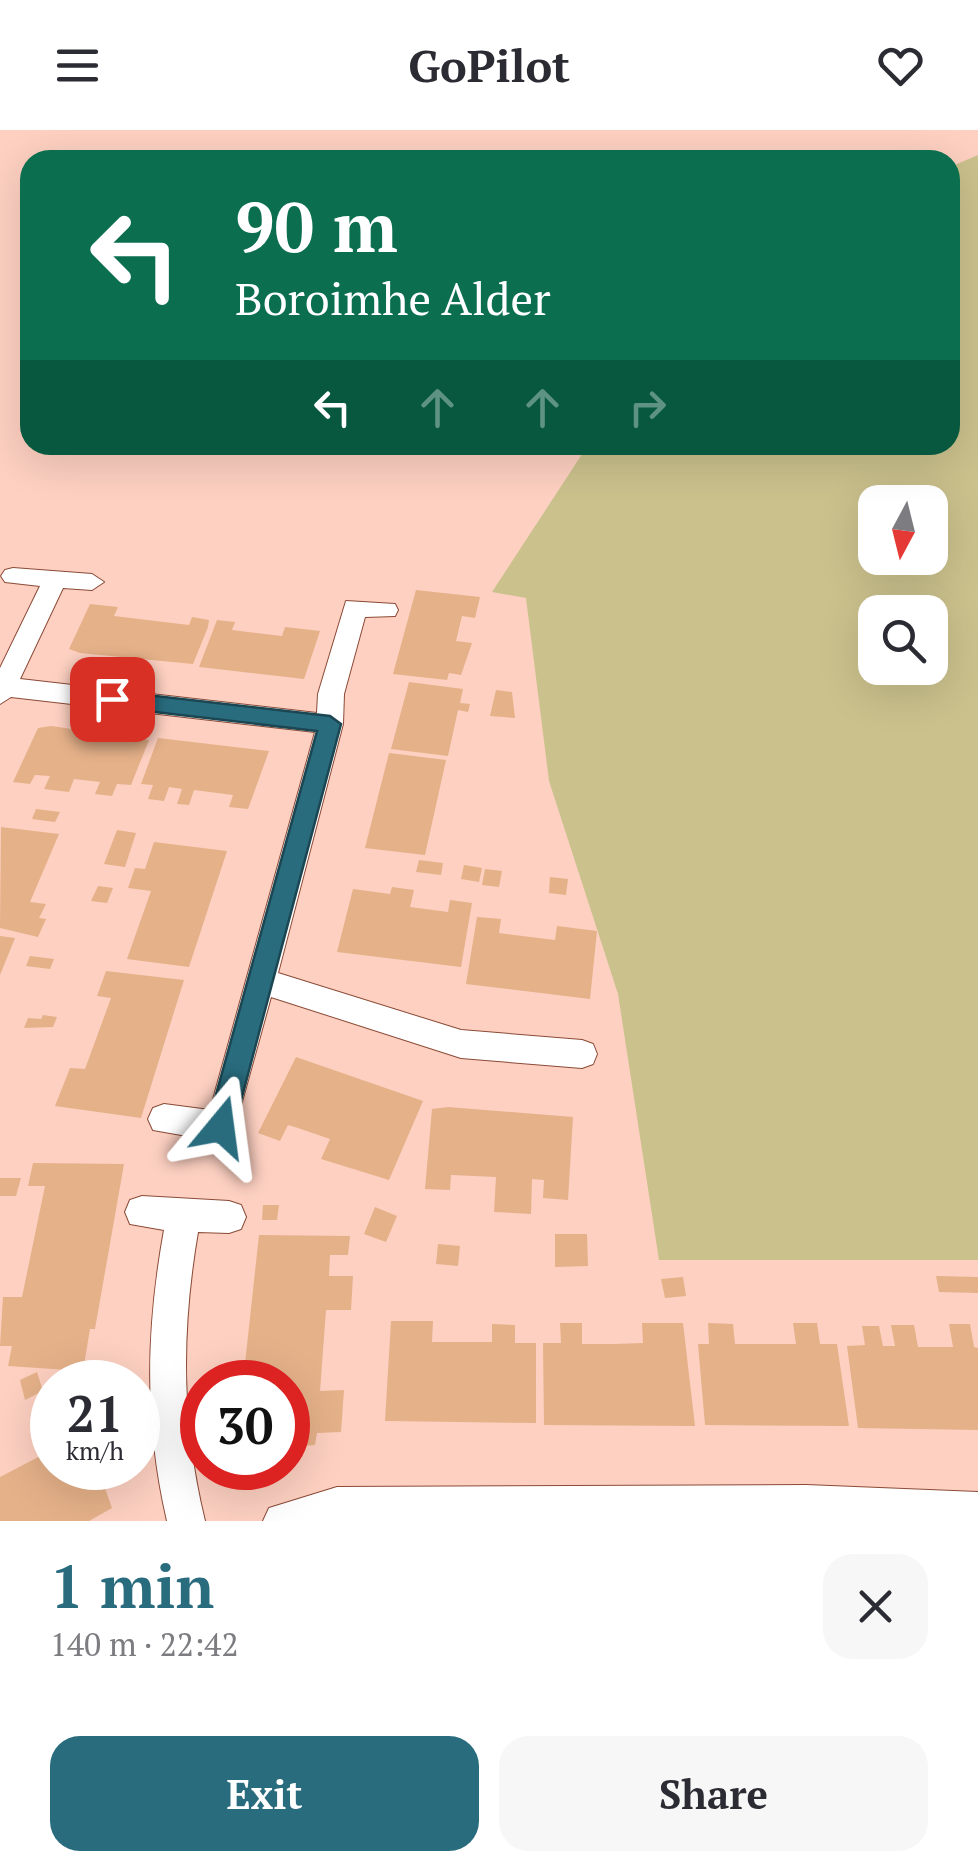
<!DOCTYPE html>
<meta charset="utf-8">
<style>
body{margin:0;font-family:"PT Serif",serif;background:#f7f7f7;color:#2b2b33;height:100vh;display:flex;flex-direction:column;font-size:38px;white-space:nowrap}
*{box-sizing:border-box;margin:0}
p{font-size:32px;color:#7c7c81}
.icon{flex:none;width:55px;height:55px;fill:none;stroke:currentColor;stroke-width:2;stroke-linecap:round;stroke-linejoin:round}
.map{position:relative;height:1391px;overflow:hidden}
.panel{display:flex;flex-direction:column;background:#fff;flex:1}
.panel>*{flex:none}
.hud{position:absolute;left:20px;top:20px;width:940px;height:305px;border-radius:30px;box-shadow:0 10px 40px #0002;background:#0b6e4f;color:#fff;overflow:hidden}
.needle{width:65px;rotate:187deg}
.controls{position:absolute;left:858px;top:355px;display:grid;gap:20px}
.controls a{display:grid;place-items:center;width:90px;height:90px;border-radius:20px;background:#fff;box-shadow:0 10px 40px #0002;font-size:50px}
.speed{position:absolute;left:30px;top:1230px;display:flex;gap:20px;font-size:50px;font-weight:700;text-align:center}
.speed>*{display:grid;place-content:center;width:130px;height:130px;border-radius:50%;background:#fff;box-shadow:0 10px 40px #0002;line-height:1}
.speed small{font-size:25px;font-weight:400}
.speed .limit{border:15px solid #d22;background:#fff;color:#111}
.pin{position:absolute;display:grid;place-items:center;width:85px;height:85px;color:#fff;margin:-42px;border-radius:20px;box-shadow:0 5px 15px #0006}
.me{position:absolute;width:110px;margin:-55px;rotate:16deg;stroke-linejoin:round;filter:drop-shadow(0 0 8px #0008)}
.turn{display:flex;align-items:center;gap:35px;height:210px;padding:0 50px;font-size:45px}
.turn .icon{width:130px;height:130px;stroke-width:2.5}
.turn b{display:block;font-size:70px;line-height:85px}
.lanes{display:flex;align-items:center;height:95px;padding:0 50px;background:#0003;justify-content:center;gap:50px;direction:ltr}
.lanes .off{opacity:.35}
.round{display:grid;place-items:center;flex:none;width:105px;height:105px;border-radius:30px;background:#f7f7f7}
.headline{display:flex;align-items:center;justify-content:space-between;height:170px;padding:0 50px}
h1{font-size:60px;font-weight:700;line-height:75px;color:#296c7e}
.action{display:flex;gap:20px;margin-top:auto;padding:20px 50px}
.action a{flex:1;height:115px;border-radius:30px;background:#296c7e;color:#fff;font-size:40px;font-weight:700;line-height:115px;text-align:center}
.action a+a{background:#f7f7f7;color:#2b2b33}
header{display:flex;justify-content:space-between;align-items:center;height:130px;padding:0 50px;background:#fff;font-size:45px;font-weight:700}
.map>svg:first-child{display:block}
.green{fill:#cbc18d;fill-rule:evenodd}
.building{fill:#e5b189}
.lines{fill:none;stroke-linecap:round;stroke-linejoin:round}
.street-casing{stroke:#8b4a36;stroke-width:2}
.street{fill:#fff;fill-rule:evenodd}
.route{fill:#296c7e;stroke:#1b4652;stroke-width:2.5}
</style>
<header><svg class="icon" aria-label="menu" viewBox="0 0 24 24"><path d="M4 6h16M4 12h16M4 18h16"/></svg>GoPilot<svg class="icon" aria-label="heart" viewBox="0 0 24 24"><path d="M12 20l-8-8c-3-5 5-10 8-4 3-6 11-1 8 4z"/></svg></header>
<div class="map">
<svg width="978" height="1391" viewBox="0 0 978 1391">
<rect width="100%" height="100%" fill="#fdd0c1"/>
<path class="green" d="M978,25V1130H659L618,864L549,651L526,468L492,462L588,315H950V37ZM875,372H930V428H875ZM875,482H930V538H875Z"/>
<path class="building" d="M416,460L480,467L475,488L462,486L456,511L472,513L461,545L449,543L447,550L393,544Z
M90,474L118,477L114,486L189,495L192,487L209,490L208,497L193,534L80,523L69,519Z
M217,490L235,492L232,500L282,506L285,497L320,501L304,549L199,537Z
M409,552L463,559L460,573L470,574L468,582L458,580L448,626L391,619Z
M496,560L512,562L515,588L490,586Z
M51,596L149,610L131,655L117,654L112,666L95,664L100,652L74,649L69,662L44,659L50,646L35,645L30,654L13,652L38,598Z
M158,608L269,621L248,679L229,677L233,665L194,660L189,675L177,674L182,659L169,657L164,671L148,669L153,655L141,654Z
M389,623L446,630L425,725L365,718Z
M36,679L60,682L55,692L32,689Z
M1,697L59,704L30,772L46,774L39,788L46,789L38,807L0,798Z
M117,700L136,703L125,737L104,734Z
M154,712L227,721L189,837L127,829L151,761L128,758L135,738L145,739Z
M419,730L443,733L441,745L416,742Z
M464,735L482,738L479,752L461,749Z
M485,739L502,741L499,757L482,755Z
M550,747L568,749L566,765L549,763Z
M98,756L113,758L107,773L91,771Z
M392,757L414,760L410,777L448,782L450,770L472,773L461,837L337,822L353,759L390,764Z
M477,787L501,789L499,803L555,810L557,796L597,801L590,869L466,854Z
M0,806L15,808L0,845Z
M30,826L54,829L50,839L26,836Z
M106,841L184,850L141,988L55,976L70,938L85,939L111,868L97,866Z
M43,885L57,887L53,897L24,898L28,888L41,889Z
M296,927L423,971L389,1050L321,1029L330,1009L298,998L288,995L280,1011L258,1003Z
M448,977L573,987L568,1070L543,1068L544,1050L532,1049L531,1084L494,1082L496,1047L451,1045L450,1060L425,1059L432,979Z
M33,1033L124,1034L95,1199H90L83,1241L8,1236L12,1216H0L3,1167H22L45,1056H28Z
M0,1048H21L16,1066H0Z
M263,1075H279L277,1090H262Z
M375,1077L397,1086L386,1112L364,1104Z
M555,1104H587L588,1136L555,1137Z
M259,1105L350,1106L348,1125H330L329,1146H353L351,1180H326L320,1261L344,1260L341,1302L317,1303L315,1315L288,1317V1252H243Z
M438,1114L460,1116L458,1136L436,1134Z
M936,1146L978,1147V1163L939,1162Z
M683,1147L686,1166L665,1168L661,1149Z
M391,1191H433L432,1212H492V1194L515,1195V1213H536V1293L385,1291Z
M560,1193H582V1214H614L643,1213L642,1193H683L695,1296L544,1295L543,1213H561Z
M708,1193L733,1194L735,1214H796L793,1193H817L820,1214H837L849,1296L705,1295L698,1214H709Z
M949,1194H970L974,1217L978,1218V1300L858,1298L847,1216L865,1215L862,1196H879L883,1216H895L891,1195H914L918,1217H953Z
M37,1242L43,1261L25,1270L20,1250Z
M52,1294V1338H98L112,1378L89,1391H0V1347L48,1322L42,1299Z"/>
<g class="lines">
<defs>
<path id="street" d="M13,438L92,444L104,452L92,460L63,458L20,549L317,583L318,564L346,471L395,474L398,480L395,486L365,487L344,564L343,594L278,843L461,900L582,910L593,914L597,924L593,934L582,938L461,928L271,867L232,1008L221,1012L153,1000L148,989L153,978L164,974L210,980L315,602L11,567L0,574V538L40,456L5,452L1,446L5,440Z
M142,1066L229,1071L241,1075L246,1087L241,1099L229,1103L198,1102C181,1201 181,1293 205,1391H167C144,1292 146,1199 164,1100L130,1094L125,1082L130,1070Z
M806,1355L978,1362V1391H263L269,1378L337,1357Z"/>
</defs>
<use href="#street" class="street-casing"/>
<use href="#street" class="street"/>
</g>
<path class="route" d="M112,561L330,586L341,594L234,997L230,1006L221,1010L211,1006L207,997L317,601L112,577L102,569Z"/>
</svg>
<div class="controls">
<a><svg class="needle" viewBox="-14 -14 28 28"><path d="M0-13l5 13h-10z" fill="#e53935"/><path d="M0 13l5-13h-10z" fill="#7c7c81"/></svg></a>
<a><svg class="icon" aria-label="search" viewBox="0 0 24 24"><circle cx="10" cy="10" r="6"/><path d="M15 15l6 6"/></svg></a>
</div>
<div class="speed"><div>21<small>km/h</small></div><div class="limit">30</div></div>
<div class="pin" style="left:112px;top:569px;background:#d93025"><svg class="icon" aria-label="arrive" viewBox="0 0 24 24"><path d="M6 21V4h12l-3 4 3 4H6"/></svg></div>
<svg class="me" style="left:221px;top:997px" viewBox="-20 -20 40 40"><path d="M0-17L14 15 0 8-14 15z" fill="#296c7e" stroke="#fff" stroke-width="4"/></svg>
<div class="hud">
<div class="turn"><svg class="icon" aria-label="left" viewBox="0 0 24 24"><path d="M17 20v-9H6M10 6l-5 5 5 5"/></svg><div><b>90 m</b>Boroimhe Alder</div></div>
<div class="lanes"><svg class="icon" aria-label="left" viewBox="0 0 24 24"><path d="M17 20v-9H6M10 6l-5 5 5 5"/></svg><svg class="icon off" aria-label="ahead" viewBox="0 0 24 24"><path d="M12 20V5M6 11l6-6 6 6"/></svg><svg class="icon off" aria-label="ahead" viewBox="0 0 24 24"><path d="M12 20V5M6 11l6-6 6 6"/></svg><svg class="icon off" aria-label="right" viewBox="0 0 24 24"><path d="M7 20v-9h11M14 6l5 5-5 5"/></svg></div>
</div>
</div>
<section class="panel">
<div class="headline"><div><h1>1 min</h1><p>140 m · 22:42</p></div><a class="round"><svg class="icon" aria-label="close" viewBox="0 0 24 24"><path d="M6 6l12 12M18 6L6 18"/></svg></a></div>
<div class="action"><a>Exit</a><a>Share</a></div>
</section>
